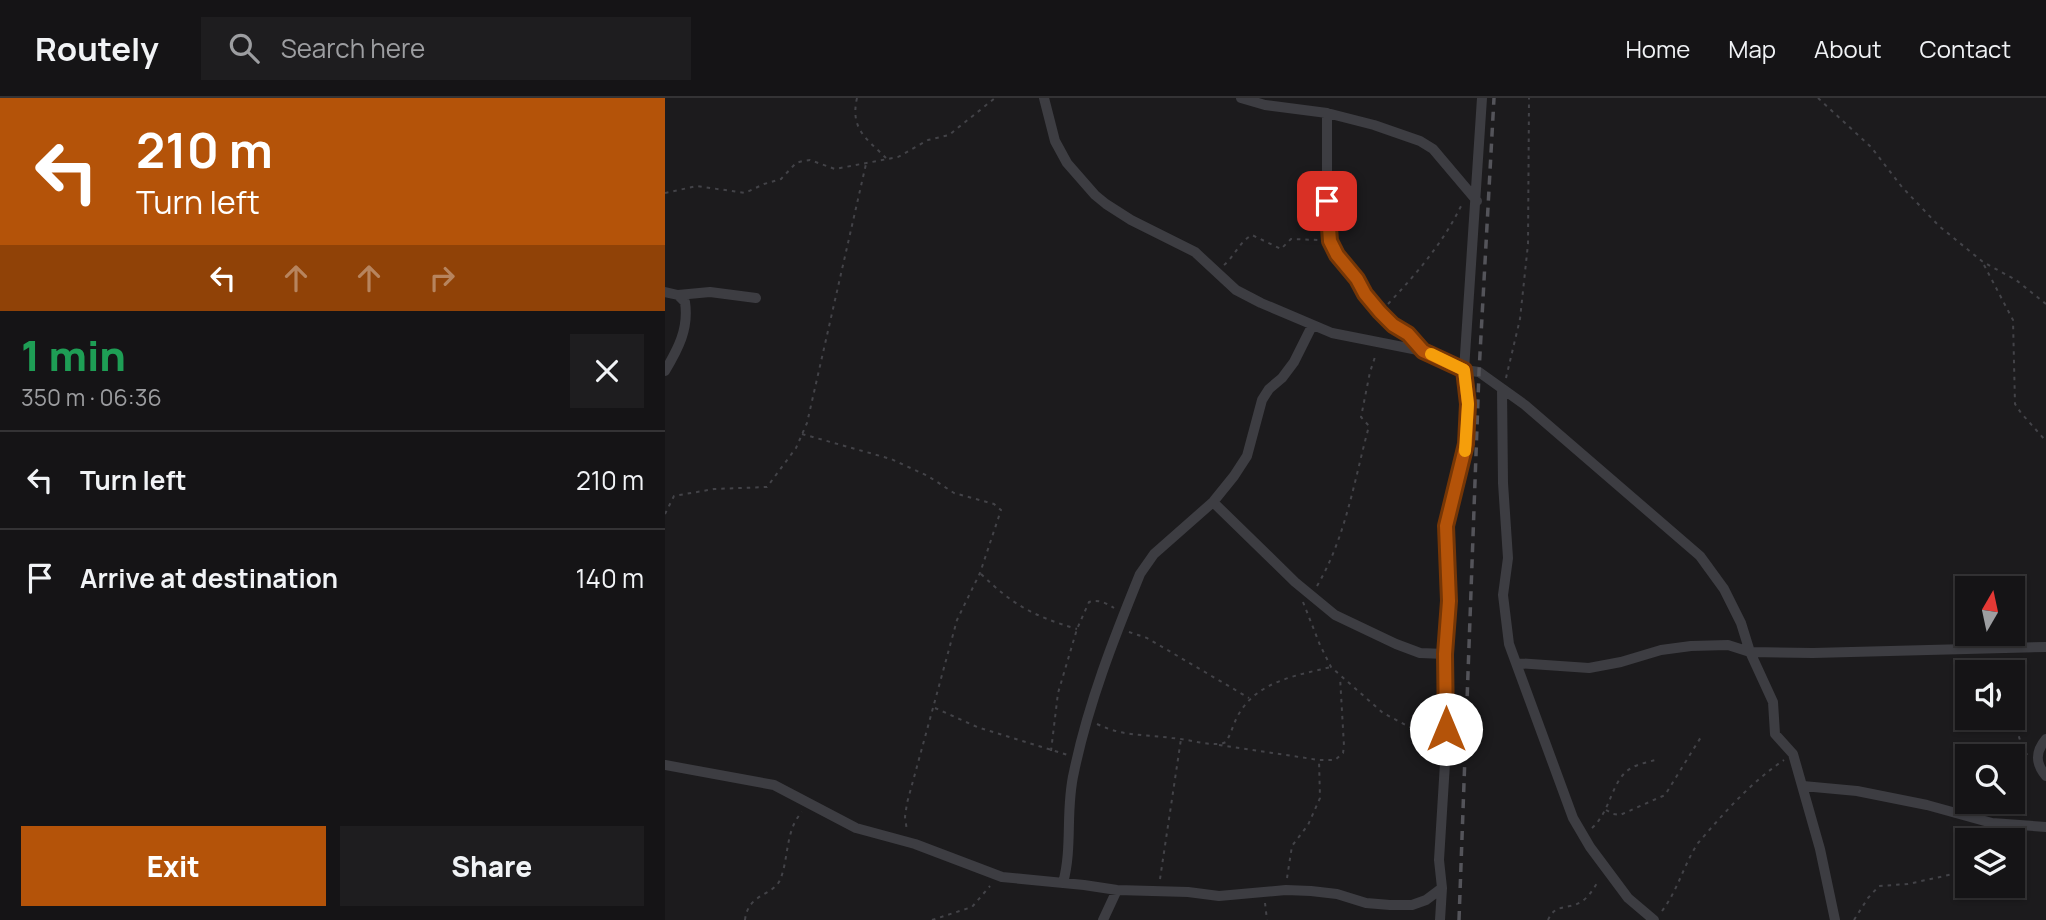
<!DOCTYPE html>
<meta charset="utf-8">
<style>
body{margin:0;font-family:Manrope,sans-serif;background:#1e1d1f;color:#f1f3f6;height:100vh;display:flex;flex-direction:column;font-size:26px;white-space:nowrap}
*{box-sizing:border-box;margin:0}
p{font-size:23px;color:#9d9ea1}
.icon{flex:none;width:38px;height:38px;fill:none;stroke:currentColor;stroke-width:2;stroke-linecap:round;stroke-linejoin:round}
.map{position:relative;flex:1;overflow:hidden}
.panel{display:flex;flex-direction:column;background:#151416;width:665px}
.panel>*{flex:none}
.guide{background:#b45309;color:#fff;overflow:hidden}
.needle{width:46px;rotate:9deg}
.buttons{position:absolute;left:1290px;top:478px;display:grid;gap:14px}
.buttons a{display:grid;place-items:center;width:70px;height:70px;border-radius:0px;background:#151416;box-shadow:0 2px 5px #0004,0 0 0 2px #343335;font-size:35px}
.pin{position:absolute;display:grid;place-items:center;width:60px;height:60px;color:#fff;margin:-30px;border-radius:14px;box-shadow:0 4px 10px #0006}
.me{position:absolute;width:77px;margin:-38px;rotate:0deg;stroke-linejoin:round;filter:drop-shadow(0 0 5px #0008)}
.turn{display:flex;align-items:center;gap:24px;height:147px;padding:0 21px;font-size:32px}
.turn .icon{width:91px;height:91px;stroke-width:2.5}
.turn b{display:block;font-size:49px;line-height:60px}
.lanes{display:flex;align-items:center;height:66px;padding:0 21px;background:#0003;justify-content:center;gap:35px;direction:ltr}
.lanes .off{opacity:.35}
.round{display:grid;place-items:center;flex:none;width:74px;height:74px;border-radius:0px;background:#1e1d1f}
.summary{display:flex;align-items:center;justify-content:space-between;height:119px;padding:0 21px}
h1{font-size:42px;font-weight:800;line-height:52px;color:#1e9e55}
.button{display:flex;gap:14px;margin-top:auto;padding:14px 21px}
.button a{flex:1;height:80px;border-radius:0px;background:#b45309;color:#fff;font-size:28px;font-weight:800;line-height:80px;text-align:center}
.button a+a{background:#1e1d1f;color:#f1f3f6}
ul{padding:0;list-style:none}
li{display:flex;align-items:center;gap:21px;height:98px;padding:0 21px;border-top:2px solid #343335}
li div{flex:1}
li b{display:block;font-size:26px}
li em{font-style:normal}
header{display:flex;align-items:center;gap:42px;box-sizing:border-box;height:98px;padding:0 35px;background:#151416;border-bottom:2px solid #343335}
header strong{font-size:33px}
nav{display:flex;gap:38px;margin-inline-start:auto;font-size:24px}
.search{width:490px;height:63px;background:#1e1d1f;display:flex;align-items:center;gap:18px;box-sizing:border-box;padding:0 24px;border-radius:0px;color:#9d9ea1;font-size:26px}
main{display:flex;flex:1;min-height:0}
.map>svg:first-child{display:block}
.lines{fill:none;stroke-linecap:round;stroke-linejoin:round}
.path{stroke:#434348;stroke-width:2;stroke-dasharray:3.5 5;stroke-linecap:butt}
.minor{stroke:#3d3d42;stroke-width:10}
.rail{stroke:#54545a;stroke-width:3.5;stroke-dasharray:9 7;stroke-linecap:butt}
.route-casing{stroke:#753606;stroke-width:18}
.route{stroke:#b45309;stroke-width:12}
.slow{stroke:#f59e0b;stroke-width:12}
</style>
<header>
<strong>Routely</strong>
<div class="search"><svg class="icon" aria-label="search" viewBox="0 0 24 24"><circle cx="10" cy="10" r="6"/><path d="M15 15l6 6"/></svg>Search here</div>
<nav><a>Home</a><a>Map</a><a>About</a><a>Contact</a></nav>
</header>
<main>
<section class="panel">
<div class="guide">
<div class="turn"><svg class="icon" aria-label="left" viewBox="0 0 24 24"><path d="M17 20v-9H6M10 6l-5 5 5 5"/></svg><div><b>210 m</b>Turn left</div></div>
<div class="lanes"><svg class="icon" aria-label="left" viewBox="0 0 24 24"><path d="M17 20v-9H6M10 6l-5 5 5 5"/></svg><svg class="icon off" aria-label="ahead" viewBox="0 0 24 24"><path d="M12 20V5M6 11l6-6 6 6"/></svg><svg class="icon off" aria-label="ahead" viewBox="0 0 24 24"><path d="M12 20V5M6 11l6-6 6 6"/></svg><svg class="icon off" aria-label="right" viewBox="0 0 24 24"><path d="M7 20v-9h11M14 6l5 5-5 5"/></svg></div>
</div>
<div class="summary"><div><h1>1 min</h1><p>350 m · 06:36</p></div><a class="round"><svg class="icon" aria-label="close" viewBox="0 0 24 24"><path d="M6 6l12 12M18 6L6 18"/></svg></a></div>
<ul>
<li><svg class="icon" aria-label="left" viewBox="0 0 24 24"><path d="M17 20v-9H6M10 6l-5 5 5 5"/></svg><div><b>Turn left</b></div><em>210 m</em></li>
<li><svg class="icon" aria-label="arrive" viewBox="0 0 24 24"><path d="M6 21V4h12l-3 4 3 4H6"/></svg><div><b>Arrive at destination</b></div><em>140 m</em></li>
</ul>
<div class="button"><a>Exit</a><a>Share</a></div>
</section>
<div class="map">
<svg width="1381" height="822" viewBox="0 0 1381 822">
<rect width="100%" height="100%" fill="#1c1b1d"/>
<g class="lines">
<path class="path" d="M192,0C185,31 201,40 221,60
M1153,0L1206,49L1237,89L1274,128L1318,164L1351,182L1381,206
M0,95L32,88L80,95L99,86L116,81L131,65L138,63L145,62L170,71L233,59L263,42L284,37L330,0
M559,167C569,159 575,143 587,137L616,151L626,141L653,142
M1319,167L1348,222L1350,306L1356,315L1381,343
M723,206C753,174 779,144 798,104
M841,280L855,221L863,146L864,0
M137,336L226,361L263,378L289,395L329,406L336,412L315,475L292,522L242,705L240,719L242,733
M0,416L9,398L49,391L102,389L131,350L142,325L201,66
M316,476C348,507 368,518 412,531
M652,488C681,439 689,383 704,328L696,319L705,274L711,256
M638,504L655,547L666,569L718,615L769,642
M464,534L482,540L584,600
M1352,562C1358,595 1342,629 1363,658
M1310,563L1322,574
M270,610L312,629L403,657
M1348,611L1350,617
M432,626C459,639 478,636 507,640C523,641 539,647 556,646L561,644C567,634 569,623 575,614C594,583 633,577 666,569
M554,647L654,662H670L678,655L679,648L675,579
M386,653L393,595L412,531L424,504C434,501 441,505 449,510
M941,712L948,716L955,717L1000,697L1036,639
M927,730C947,712 946,680 968,669C974,666 983,664 990,662
M1322,742L1326,737
M622,780L627,748L643,727L655,700L654,662
M495,781L516,641
M600,805L602,822
M997,813C1013,792 1019,766 1033,745C1059,715 1086,684 1119,662
M80,822C83,795 108,798 115,782C124,761 120,732 137,714
M267,822L307,809L325,788
M883,822C890,805 903,812 916,804C924,799 929,790 934,782
M1189,822L1203,800L1214,788L1243,786L1302,773"/>
<path class="minor" d="M379,0L390,43L402,65L430,97L441,106L466,122L530,154L571,192L596,205L667,235L758,253L799,272L814,274L860,307L1035,458L1059,491L1076,525L1085,554L1108,604L1110,636L1128,656L1155,751L1170,822
M576,0L600,7L662,15L709,27L755,43L768,51L812,103
M662,15V103L665,143L672,157L684,169L700,196L715,214L743,236L757,251
M0,194L13,197L45,194L91,200
M0,273C13,251 24,231 20,204L13,197
M837,291L838,385L843,460L838,497L844,546L908,720L925,749L963,800L989,822
M548,404L630,484L670,517L731,546L755,555L780,556
M851,565L924,570L956,564L996,552L1026,548L1063,547L1085,554L1148,555L1381,549
M1381,641C1370,654 1370,665 1381,678
M0,667L109,687L191,730L250,746L337,779L419,787L452,792L523,794L554,798L621,792L646,793L672,796L701,805L725,807H747L761,802L777,790
M1138,688L1192,693L1262,707L1327,725L1381,729
M398,785C408,748 400,711 409,674C423,606 449,540 475,476L489,456L548,404L569,378L582,358L597,302L604,291L617,280L629,264L647,228
M438,822L452,792
M775,822L777,790L774,762L781,649L780,556L784,503L781,428L801,346L803,306L799,272L817,0"/>
<path class="rail" d="M794,822L814,274L829,0"/>
</g>
<g class="lines">
<defs>
<path id="route" d="M662,103L665,143L672,157L692,181L700,196L715,214L728,227L743,236L758,253L799,272L803,306L801,346L781,428L784,503L780,556L781,631"/>
</defs>
<use href="#route" class="route-casing"/>
<use href="#route" class="route"/>
<path class="slow" d="M766,256L799,272L803,306L800,353"/>
</g>
</svg>
<div class="buttons">
<a><svg class="needle" viewBox="-14 -14 28 28"><path d="M0-13l5 13h-10z" fill="#e53935"/><path d="M0 13l5-13h-10z" fill="#9d9ea1"/></svg></a>
<a><svg class="icon" aria-label="sound" viewBox="0 0 24 24"><path d="M4 9h4l5-4v14l-5-4H4zM17 9q2 3 0 6"/></svg></a>
<a><svg class="icon" aria-label="search" viewBox="0 0 24 24"><circle cx="10" cy="10" r="6"/><path d="M15 15l6 6"/></svg></a>
<a><svg class="icon" aria-label="layers" viewBox="0 0 24 24"><path d="M12 4l9 5-9 5-9-5zM3 14l9 5 9-5"/></svg></a>
</div>
<div class="pin" style="left:662px;top:103px;background:#d93025"><svg class="icon" aria-label="arrive" viewBox="0 0 24 24"><path d="M6 21V4h12l-3 4 3 4H6"/></svg></div>
<svg class="me" style="left:781px;top:631px" viewBox="-20 -20 40 40"><circle r="19" fill="#fff"/><path d="M0-13L10 11 0 6-10 11z" fill="#b45309"/></svg>
</div>
</main>
